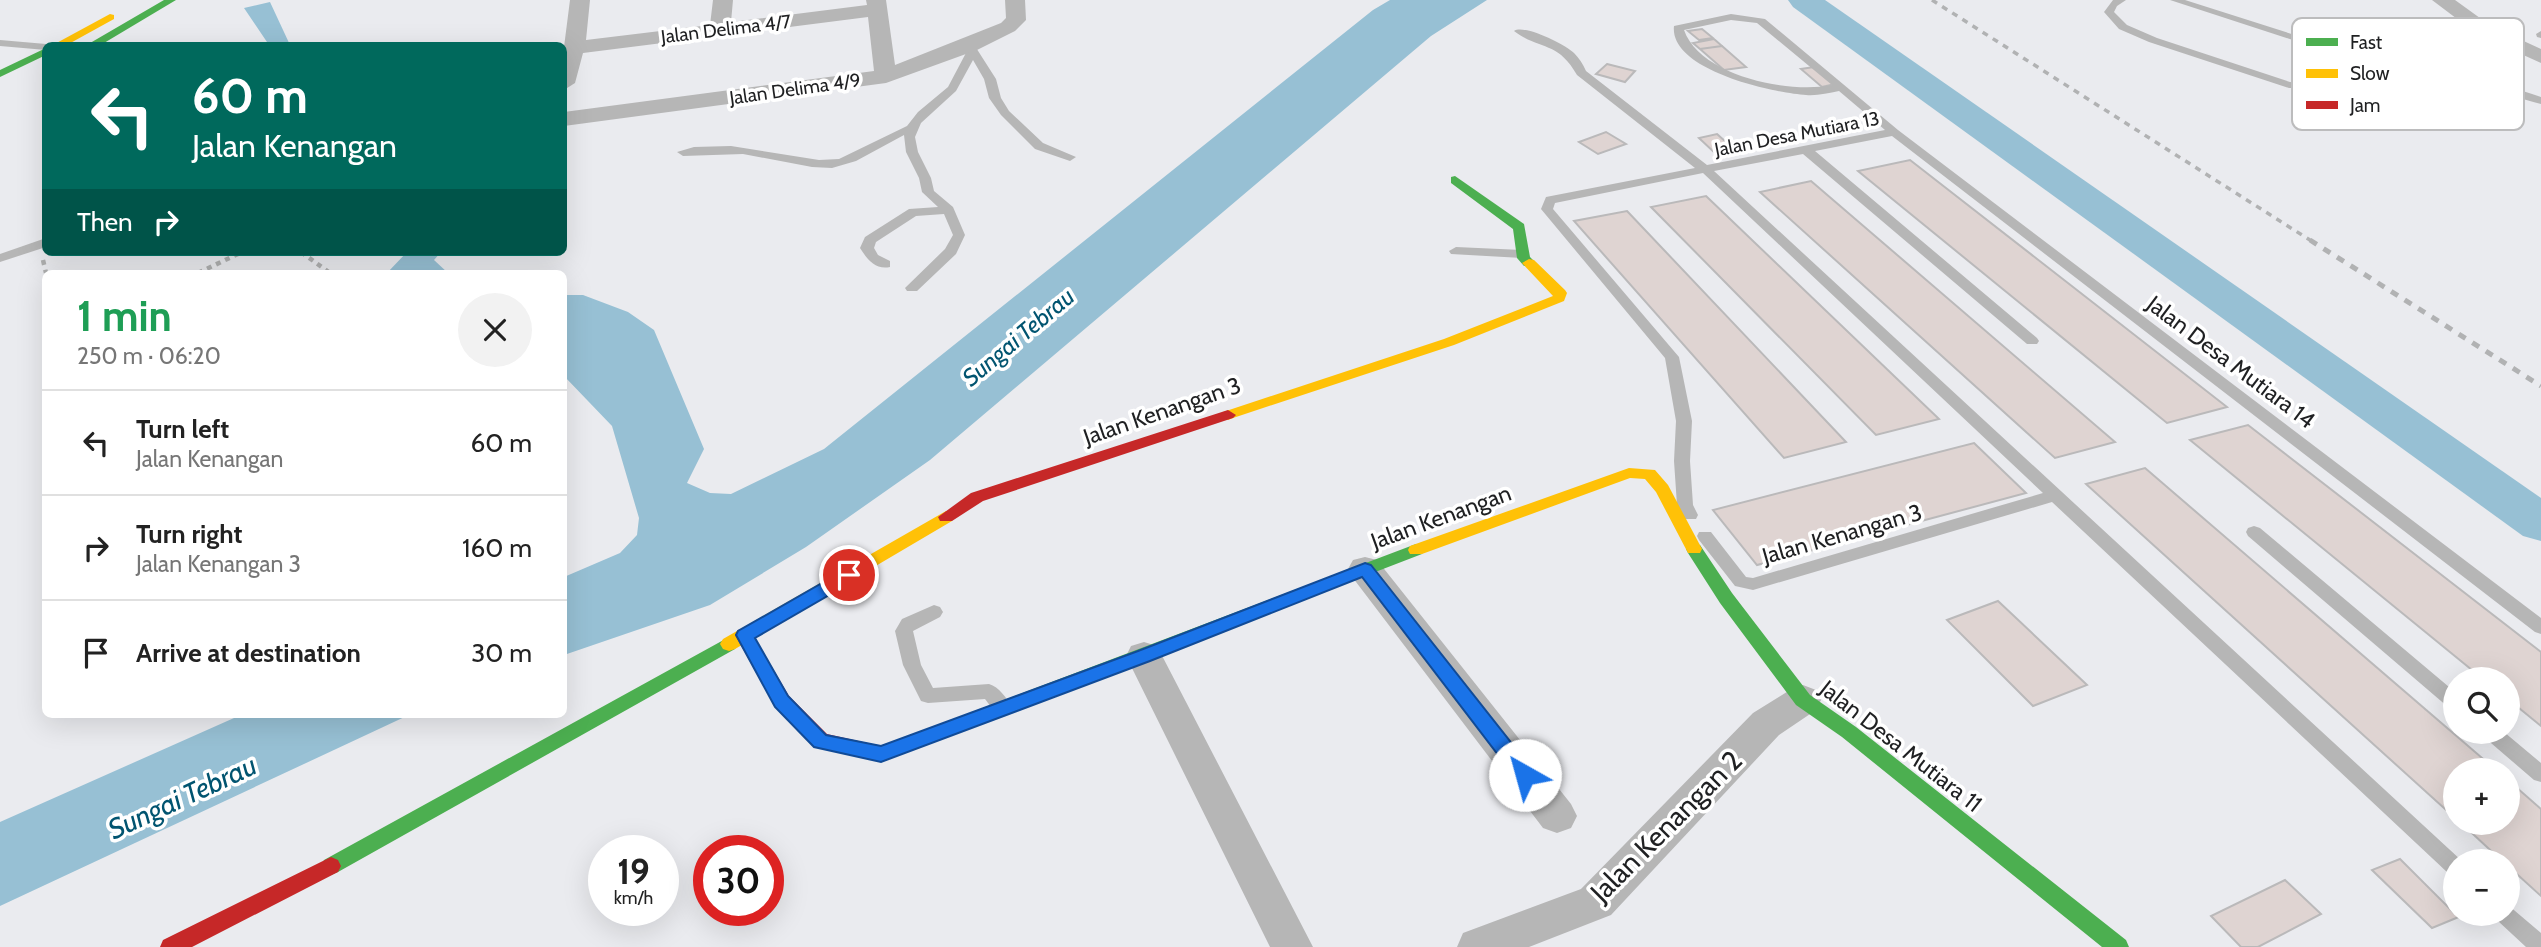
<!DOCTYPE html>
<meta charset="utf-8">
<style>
body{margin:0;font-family:Cabin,sans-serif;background:#f2f2f2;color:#222;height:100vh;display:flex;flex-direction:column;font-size:26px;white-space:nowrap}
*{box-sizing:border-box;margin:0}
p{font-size:23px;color:#767676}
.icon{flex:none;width:38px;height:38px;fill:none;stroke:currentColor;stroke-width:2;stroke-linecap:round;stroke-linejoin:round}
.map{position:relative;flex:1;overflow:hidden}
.details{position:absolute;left:42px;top:270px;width:525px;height:448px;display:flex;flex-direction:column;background:#fff;border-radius:10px;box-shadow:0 7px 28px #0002}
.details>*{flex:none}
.guide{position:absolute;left:42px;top:42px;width:525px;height:214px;border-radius:10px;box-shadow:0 7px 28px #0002;background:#00695c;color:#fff;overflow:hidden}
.buttons{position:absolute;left:2443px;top:667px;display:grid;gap:14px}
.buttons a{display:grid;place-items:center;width:77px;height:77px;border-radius:50%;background:#fff;box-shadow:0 7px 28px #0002;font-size:35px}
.speed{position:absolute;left:588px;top:835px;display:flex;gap:14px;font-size:35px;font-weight:700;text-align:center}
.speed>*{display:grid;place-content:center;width:91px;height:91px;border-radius:50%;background:#fff;box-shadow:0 7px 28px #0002;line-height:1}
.speed small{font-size:18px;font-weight:400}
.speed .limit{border:10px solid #d22;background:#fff;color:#111}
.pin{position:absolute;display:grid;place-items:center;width:60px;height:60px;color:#fff;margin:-30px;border:4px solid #fff;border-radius:50%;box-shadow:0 2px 7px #0007}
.me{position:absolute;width:77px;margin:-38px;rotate:322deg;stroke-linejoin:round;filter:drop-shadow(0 0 5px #0008)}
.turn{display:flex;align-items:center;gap:24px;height:147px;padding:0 35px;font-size:32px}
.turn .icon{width:91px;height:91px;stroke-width:2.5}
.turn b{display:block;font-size:49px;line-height:60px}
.then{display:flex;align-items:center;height:66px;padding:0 35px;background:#0003;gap:14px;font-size:26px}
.round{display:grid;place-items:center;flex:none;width:74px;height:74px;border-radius:37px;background:#f2f2f2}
.head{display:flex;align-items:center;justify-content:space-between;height:119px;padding:0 35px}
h1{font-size:42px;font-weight:700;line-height:52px;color:#1e9e55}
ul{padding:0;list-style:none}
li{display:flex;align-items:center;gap:21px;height:105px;padding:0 35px;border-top:2px solid #e0e0e0}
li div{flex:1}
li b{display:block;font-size:26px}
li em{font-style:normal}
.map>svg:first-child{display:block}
.water{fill:#97c0d4}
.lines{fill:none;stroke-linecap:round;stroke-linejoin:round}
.river{fill:#97c0d4;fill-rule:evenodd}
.building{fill:#dfd4d2;stroke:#bab9ba;stroke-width:2}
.path{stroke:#afb0b0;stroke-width:4.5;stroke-dasharray:5 5;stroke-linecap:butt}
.lane{fill:#b6b6b6;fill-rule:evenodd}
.street{fill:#b6b6b6;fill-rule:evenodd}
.fast{fill:#4caf50;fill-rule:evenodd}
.slow{fill:#ffc107;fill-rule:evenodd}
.jam{fill:#c62828;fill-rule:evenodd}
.rail-far1{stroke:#b1b2b3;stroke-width:3.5;stroke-dasharray:6 6;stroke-linecap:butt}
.rail{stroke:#b1b2b3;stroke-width:5;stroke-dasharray:8 8;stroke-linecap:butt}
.route{fill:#1a73e8;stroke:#114b97;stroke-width:2}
.labels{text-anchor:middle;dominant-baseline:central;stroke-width:7;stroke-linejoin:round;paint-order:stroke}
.far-street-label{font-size:19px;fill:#1f2022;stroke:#fff}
.street-label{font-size:23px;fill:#1f2022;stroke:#fff}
.water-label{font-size:24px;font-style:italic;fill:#015470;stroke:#fff}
.near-water-label{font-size:28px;font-style:italic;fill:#015470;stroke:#fff}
.near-street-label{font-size:28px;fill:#1f2022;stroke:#fff}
.key{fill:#fff;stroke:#bcbcbd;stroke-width:2}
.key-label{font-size:19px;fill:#1f2022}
</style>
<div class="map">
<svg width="2541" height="947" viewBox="0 0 2541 947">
<rect width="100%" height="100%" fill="#eaebef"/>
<path class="water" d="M1390,0H1487L1431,36L930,460L806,547L710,605L564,655V577L620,553L637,535L639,518L612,426L564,376V295H583L628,312L654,330L704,449L687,483L710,493L731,494L824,449L1373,10Z
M270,2L290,45H269L244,8Z
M407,252H441L434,260L448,273H387Z
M243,714H411L0,906V822Z"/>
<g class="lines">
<path class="river" d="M1788,0H1825L2541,498V541L2523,536L1793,7Z"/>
</g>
<path class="building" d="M1702,29L1713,38L1699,40L1688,31Z
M1714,39L1722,46L1700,49L1693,43Z
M1722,46L1746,67L1724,70L1700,49Z
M1607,64L1635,71L1625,82L1596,74Z
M1814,67L1835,84L1822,87L1801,69Z
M1606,132L1626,144L1598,154L1579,142Z
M1717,134L1736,151L1717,155L1699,138Z
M1910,160L2227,407L2167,423L1858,171Z
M1811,181L2115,442L2055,458L1760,192Z
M1706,196L1939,419L1876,435L1651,207Z
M1627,211L1846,442L1784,458L1574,221Z
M2248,425L2541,652V726L2508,699V679H2483L2190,440Z
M1974,443L2026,493L1757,565L1713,510Z
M2145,468L2496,770H2455V818L2086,484Z
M1998,601L2087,685L2033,706L1947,620Z
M2508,780L2541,809V896L2508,866V861H2502L2460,822H2508Z
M2400,859L2455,914L2461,916L2432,928L2372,870Z
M2285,880L2321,914L2258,947H2241L2211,916Z"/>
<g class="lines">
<path class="path" d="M301,252L330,273
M43,260L46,273
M198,273L242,252"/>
<path class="lane" d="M2113,0H2126L2117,6L2114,12L2127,25L2157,38L2290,82L2302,83L2357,61L2170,0H2185L2367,58L2421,37L2484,27L2489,30L2484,33L2427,42L2307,88H2289L2149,42L2119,29L2104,12Z
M1731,14L1765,19L1898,130L2541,618V634L2535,632L1892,136L1815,151L2037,338L2039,341L2037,344H2027L1803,154L1714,171L2462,861H2455V876L2448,873L2052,502L1753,590L1735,586L1699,540L1697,536L1699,532H1711L1746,577L1753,578L2043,493L1703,173L1555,203L1553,209L1679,357L1692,421L1690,461L1693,505L1698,515L1696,519H1684L1677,505L1674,461L1676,421L1665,358L1541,209L1546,197L1695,168L1577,75C1557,40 1540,51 1514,31C1524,24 1564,44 1574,53C1579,58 1583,64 1586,71L1707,165L1885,130L1839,91C1828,93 1817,96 1806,95C1773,93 1669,70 1674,26ZM1731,20L1757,23L1832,85C1789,94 1700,76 1684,30Z
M2541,31V38L2537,37L2536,34Z
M0,40L46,44L50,46H46V50L0,46Z
M969,42L973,43L996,79L1001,98L1009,111L1043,143L1076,157L1070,161L1035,149L1001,115L989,98L984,79L973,60L956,91L921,123L915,137L918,152L931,178L934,191L953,207L965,235L956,254L917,291H907L905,288L945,249L953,235L944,214L916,216L876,242L874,248L878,255L890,261V267C875,270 867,259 860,248L865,237L909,209L938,207L922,192L919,178L906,152L904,135L856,161L832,168L812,167L743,154L683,156L677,152L694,147L731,146L819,160L839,159L907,126L918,112L948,87L967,51L964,45Z
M2458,78C2487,78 2513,88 2541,97V104C2471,86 2463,65 2403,120L2393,118L2428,88Z
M46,238V247L0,262V254Z
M1456,247L1522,250L1529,254L1522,258L1451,254L1449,251Z
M2254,526L2260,528L2455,692V709L2448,707L2248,536L2246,532L2248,528Z
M934,605L940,607L943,612L940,617L913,631L921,665L933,688L989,684C999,687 1007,698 1012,708L1010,713C997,718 992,708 985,699L928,703L921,701L903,665L895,631L902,619Z
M2482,732H2504L2541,763V782L2534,780L2484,737Z
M2508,905L2541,933V947H2526L2498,921L2495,914H2508Z"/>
<path class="street" d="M570,0H590L586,40L710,25L713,0H733L731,22L867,5L866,0H886L895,65L1001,23L1006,18L1005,0H1025L1026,20L1015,31L977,50L886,83L564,126V112L874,71L868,17L583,53L575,83L564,90V47Z
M2432,0H2455L2491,26L2541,49V63L2477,34Z
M1365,557L1377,560L1571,804L1577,816L1571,828L1557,833L1543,828L1353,578L1348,569L1353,560Z
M1144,642L1157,646L1313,947H1270L1126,656L1131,646Z
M1803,685L1816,690L1821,700L1816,710L1779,735L1611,915L1529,947H1457L1463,933L1581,889L1753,713L1790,690Z"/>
<path class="fast" d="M164,0H176L99,46H85Z
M46,48V55L0,77V70Z
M1455,176L1524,224L1530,257L1536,263L1534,266H1524L1517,258L1513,229L1451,183V177Z
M1694,543L1700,545L1732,593L1810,695L1856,727L2126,940L2129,947H2102L1842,737L1796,705L1720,603L1688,553L1686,549L1688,545Z
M1416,544L1422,546L1424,550L1422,554L926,745L919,748L912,745L910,740L912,735Z
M729,637L735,639L738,644L735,649L338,872L331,875L324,872L321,866L324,860Z"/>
<path class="slow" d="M110,14L114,15V19L65,46H51Z
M1529,259L1534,260L1565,290L1567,293L1564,301L1454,345L1233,418L1228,420L1220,415L1223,412L1444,339L1553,296L1522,263Z
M1629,468L1655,470L1668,485L1702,549L1700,553H1688L1656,492L1645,479L1630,478L1422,554H1410L1408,550L1410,546Z
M946,511L952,513L954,517L952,521L735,649L729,651L723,649L720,644L723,639Z"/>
<path class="jam" d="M1228,410L1236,415L1233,418L983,501L952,521H940L938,517L971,493Z
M744,628L750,630L789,696L827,734L881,746L919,732L926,735L928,740L926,745L881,762L814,746L775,706L735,635L738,630Z
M331,857L338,860L341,866L338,872L192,947H160L163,940Z"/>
<path class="rail-far1" d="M1932,0L2313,242"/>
<path class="rail" d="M2310,240L2541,386"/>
</g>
<path class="route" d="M1365,563L1371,565L1532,769L1535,775L1532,781H1518L1362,577L1150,661L881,762L814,747L775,707L736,635L738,631L843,571H855L857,575L855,580L755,638L788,696L826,735L881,746L1138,651Z"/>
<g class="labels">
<g class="far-street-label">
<text transform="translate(726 29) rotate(-7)">Jalan Delima 4/7</text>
<text transform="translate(795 89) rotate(-8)">Jalan Delima 4/9</text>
<text transform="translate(1797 134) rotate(-11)">Jalan Desa Mutiara 13</text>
</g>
<g class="street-label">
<text transform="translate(2231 362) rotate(37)">Jalan Desa Mutiara 14</text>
<text transform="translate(1162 411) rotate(-19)">Jalan Kenangan 3</text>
<text transform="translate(1441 517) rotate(-20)">Jalan Kenangan</text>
<text transform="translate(1842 534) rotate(-16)">Jalan Kenangan 3</text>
<text transform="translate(1901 746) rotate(38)">Jalan Desa Mutiara 11</text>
</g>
<g class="water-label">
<text transform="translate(1018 337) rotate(-40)">Sungai Tebrau</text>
</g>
<g class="near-water-label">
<text transform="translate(182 797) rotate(-25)">Sungai Tebrau</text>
</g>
<g class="near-street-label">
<text transform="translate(1666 826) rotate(-45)">Jalan Kenangan 2</text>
</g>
</g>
<rect x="2292" y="18" width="232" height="112" rx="10" class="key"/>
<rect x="2306" y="38" width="32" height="8" fill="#4caf50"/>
<rect x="2306" y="69" width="32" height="9" fill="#ffc107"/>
<rect x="2306" y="101" width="32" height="8" fill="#c62828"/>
<g class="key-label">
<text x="2350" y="49">Fast</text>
<text x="2350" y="80">Slow</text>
<text x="2350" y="112">Jam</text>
</g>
</svg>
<div class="buttons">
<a><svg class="icon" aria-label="search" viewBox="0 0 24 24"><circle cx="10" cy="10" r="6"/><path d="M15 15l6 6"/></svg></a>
<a>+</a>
<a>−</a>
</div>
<div class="speed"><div>19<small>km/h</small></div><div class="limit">30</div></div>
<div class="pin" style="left:849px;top:575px;background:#d93025"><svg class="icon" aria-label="arrive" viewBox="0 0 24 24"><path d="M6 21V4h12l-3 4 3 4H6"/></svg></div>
<svg class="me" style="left:1525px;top:775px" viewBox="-20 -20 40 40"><circle r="19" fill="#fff"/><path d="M0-13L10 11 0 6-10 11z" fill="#1a73e8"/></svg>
<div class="guide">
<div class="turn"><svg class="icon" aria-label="left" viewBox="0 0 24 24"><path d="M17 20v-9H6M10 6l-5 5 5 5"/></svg><div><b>60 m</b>Jalan Kenangan</div></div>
<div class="then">Then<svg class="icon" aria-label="right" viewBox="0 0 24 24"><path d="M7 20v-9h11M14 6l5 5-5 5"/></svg></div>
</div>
<section class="details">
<div class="head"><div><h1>1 min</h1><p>250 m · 06:20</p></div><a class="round"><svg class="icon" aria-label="close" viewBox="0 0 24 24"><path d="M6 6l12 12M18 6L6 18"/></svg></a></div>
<ul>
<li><svg class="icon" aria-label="left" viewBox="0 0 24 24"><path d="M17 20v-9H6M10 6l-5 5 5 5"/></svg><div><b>Turn left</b><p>Jalan Kenangan</p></div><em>60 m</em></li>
<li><svg class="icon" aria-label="right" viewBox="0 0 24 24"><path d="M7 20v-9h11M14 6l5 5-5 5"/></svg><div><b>Turn right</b><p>Jalan Kenangan 3</p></div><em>160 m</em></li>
<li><svg class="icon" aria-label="arrive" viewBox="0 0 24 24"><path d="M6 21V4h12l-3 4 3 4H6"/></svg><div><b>Arrive at destination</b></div><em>30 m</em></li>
</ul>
</section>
</div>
